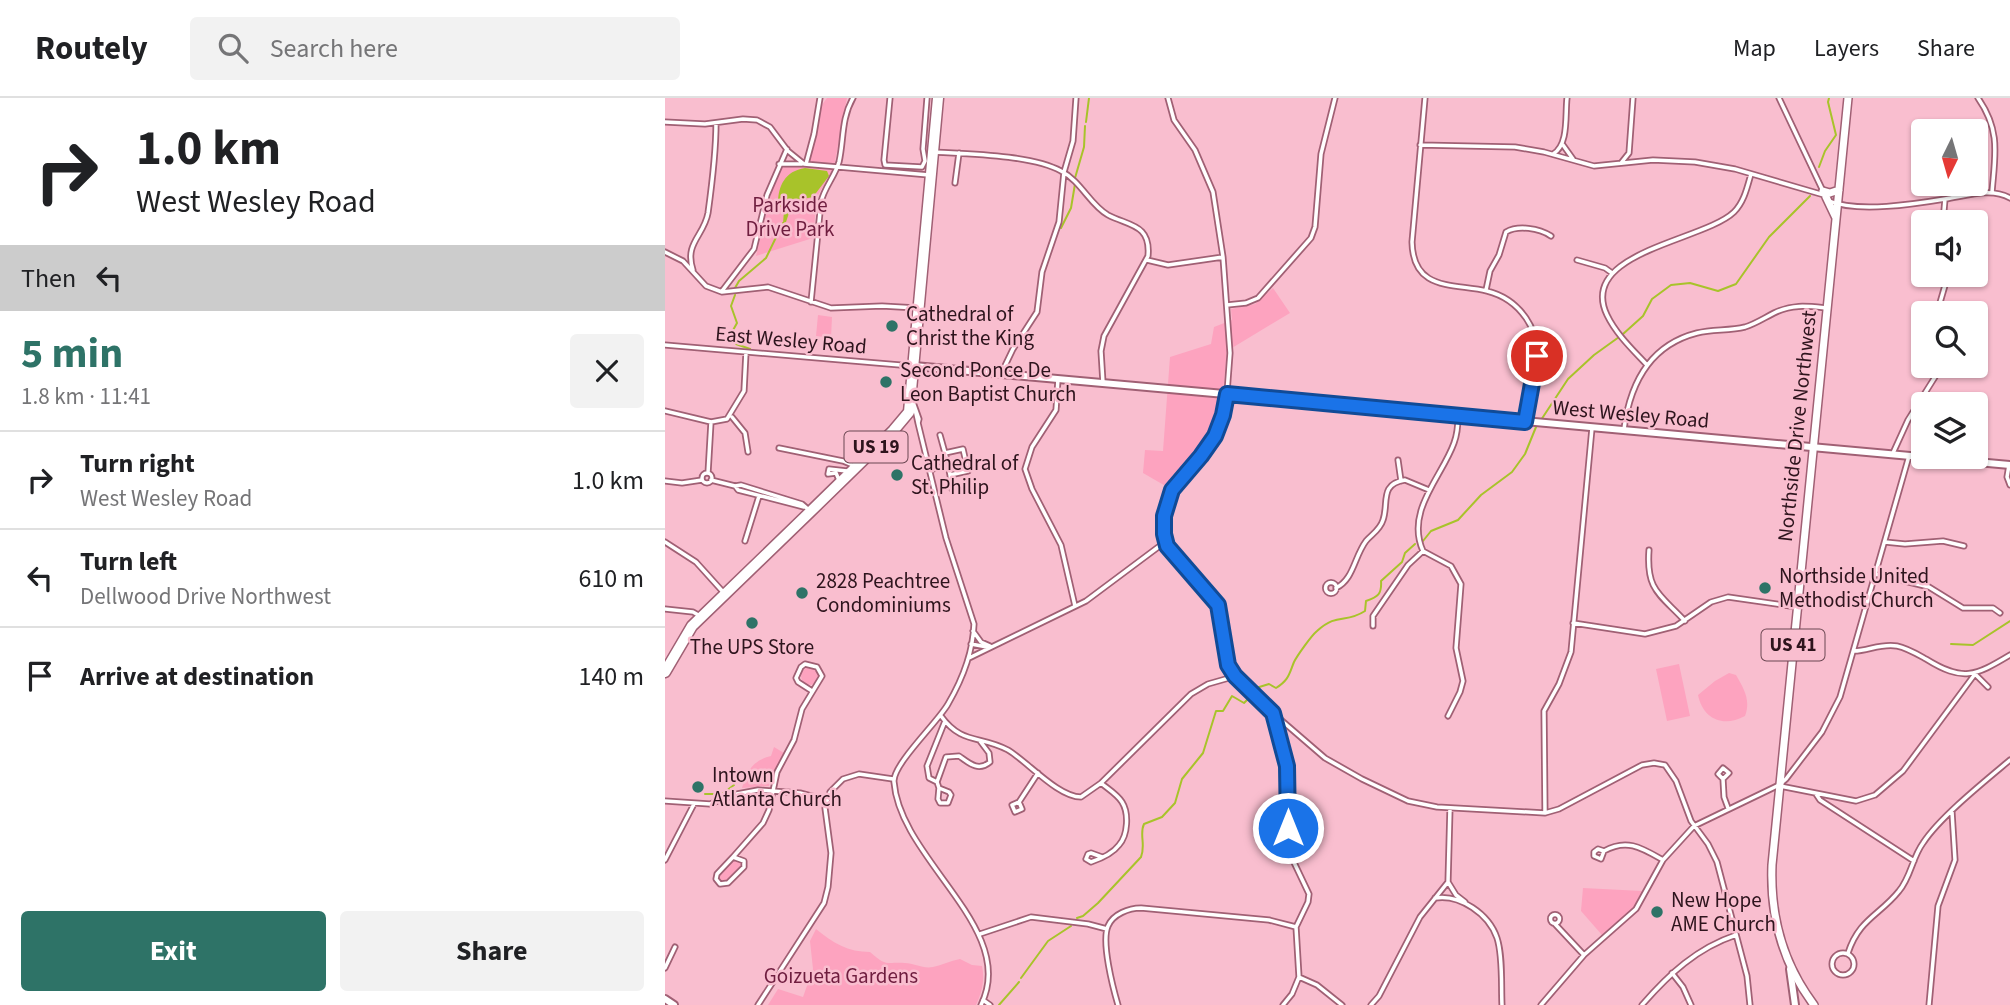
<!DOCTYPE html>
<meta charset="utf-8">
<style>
body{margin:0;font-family:"Source Sans 3",sans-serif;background:#f2f2f2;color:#202124;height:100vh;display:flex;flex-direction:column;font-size:26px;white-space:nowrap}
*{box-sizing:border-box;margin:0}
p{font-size:23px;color:#757577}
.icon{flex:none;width:38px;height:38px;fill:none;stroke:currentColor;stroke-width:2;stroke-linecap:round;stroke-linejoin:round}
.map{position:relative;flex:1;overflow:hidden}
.panel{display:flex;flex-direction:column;background:#fff;width:665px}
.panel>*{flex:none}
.guide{background:#fff;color:#202124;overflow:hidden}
.needle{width:46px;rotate:185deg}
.tools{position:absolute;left:1246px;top:21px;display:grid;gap:14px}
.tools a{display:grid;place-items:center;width:77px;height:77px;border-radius:7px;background:#fff;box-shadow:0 2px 5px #0004;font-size:35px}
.pin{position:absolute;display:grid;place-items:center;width:60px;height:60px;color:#fff;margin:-30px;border:4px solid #fff;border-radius:50%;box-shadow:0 2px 7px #0007}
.me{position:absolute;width:77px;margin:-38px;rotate:0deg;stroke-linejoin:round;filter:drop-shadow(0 0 5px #0008)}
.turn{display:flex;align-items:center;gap:24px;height:147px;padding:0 21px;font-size:32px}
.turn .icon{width:91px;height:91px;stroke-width:2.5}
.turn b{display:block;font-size:49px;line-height:60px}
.then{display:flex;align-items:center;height:66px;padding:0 21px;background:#0003;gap:14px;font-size:26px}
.round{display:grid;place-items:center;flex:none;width:74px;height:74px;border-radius:7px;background:#f2f2f2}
.headline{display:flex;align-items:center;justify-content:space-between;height:119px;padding:0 21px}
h1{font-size:42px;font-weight:700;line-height:52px;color:#2e7367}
.action{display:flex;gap:14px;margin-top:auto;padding:14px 21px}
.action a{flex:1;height:80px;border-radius:7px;background:#2e7367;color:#fff;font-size:28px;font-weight:700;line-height:80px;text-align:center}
.action a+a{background:#f2f2f2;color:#202124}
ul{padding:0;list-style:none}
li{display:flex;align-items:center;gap:21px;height:98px;padding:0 21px;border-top:2px solid #e0e0e0}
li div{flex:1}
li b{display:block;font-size:26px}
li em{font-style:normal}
header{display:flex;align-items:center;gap:42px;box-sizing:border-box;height:98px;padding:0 35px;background:#fff;border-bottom:2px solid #e0e0e0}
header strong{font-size:33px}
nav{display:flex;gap:38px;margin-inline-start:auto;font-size:24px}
.search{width:490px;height:63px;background:#f2f2f2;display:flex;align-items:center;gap:18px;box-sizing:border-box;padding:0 24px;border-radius:7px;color:#757577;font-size:26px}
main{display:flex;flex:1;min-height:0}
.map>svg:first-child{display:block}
.green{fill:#fda3bf}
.water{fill:#a8c32a}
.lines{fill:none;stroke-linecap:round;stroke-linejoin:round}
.stream{stroke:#a8c32a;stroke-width:2}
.street-casing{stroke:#a06074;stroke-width:7}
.secondary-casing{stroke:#a06074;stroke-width:10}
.primary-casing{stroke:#a06074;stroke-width:10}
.highway-casing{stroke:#a06074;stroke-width:13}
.street{stroke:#fff;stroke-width:3.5}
.secondary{stroke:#fff;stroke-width:6}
.primary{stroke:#fff;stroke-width:7}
.highway{stroke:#fff;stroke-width:10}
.route-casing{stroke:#114b97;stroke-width:18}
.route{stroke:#1a73e8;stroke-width:12}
.poi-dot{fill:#2e7367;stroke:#f9becf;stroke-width:2.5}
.labels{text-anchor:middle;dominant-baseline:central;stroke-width:5;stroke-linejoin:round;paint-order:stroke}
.shield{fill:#f9becf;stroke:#6b4752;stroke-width:2}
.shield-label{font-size:19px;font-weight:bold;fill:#2e141d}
.park-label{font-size:21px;fill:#6f1d3f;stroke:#f9becf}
.poi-label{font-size:21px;fill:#2e141d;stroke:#f9becf;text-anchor:start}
.street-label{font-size:21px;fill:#2e141d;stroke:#f9becf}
</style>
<header>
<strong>Routely</strong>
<div class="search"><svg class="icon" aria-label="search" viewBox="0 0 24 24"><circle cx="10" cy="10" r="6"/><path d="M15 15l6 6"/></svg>Search here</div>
<nav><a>Map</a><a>Layers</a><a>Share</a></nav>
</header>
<main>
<section class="panel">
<div class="guide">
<div class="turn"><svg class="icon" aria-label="right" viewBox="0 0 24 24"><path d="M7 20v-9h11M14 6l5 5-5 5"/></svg><div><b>1.0 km</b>West Wesley Road</div></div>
<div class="then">Then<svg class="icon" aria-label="left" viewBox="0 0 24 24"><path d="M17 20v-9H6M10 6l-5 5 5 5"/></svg></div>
</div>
<div class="headline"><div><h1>5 min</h1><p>1.8 km · 11:41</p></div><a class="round"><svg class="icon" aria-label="close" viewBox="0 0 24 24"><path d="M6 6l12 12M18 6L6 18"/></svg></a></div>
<ul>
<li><svg class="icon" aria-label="right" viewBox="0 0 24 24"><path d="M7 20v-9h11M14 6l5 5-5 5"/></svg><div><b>Turn right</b><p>West Wesley Road</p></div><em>1.0 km</em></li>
<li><svg class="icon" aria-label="left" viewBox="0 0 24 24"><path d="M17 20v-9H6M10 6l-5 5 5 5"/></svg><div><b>Turn left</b><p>Dellwood Drive Northwest</p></div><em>610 m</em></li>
<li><svg class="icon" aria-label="arrive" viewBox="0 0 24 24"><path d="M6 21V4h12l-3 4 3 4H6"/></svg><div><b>Arrive at destination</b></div><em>140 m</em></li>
</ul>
<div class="action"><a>Exit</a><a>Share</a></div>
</section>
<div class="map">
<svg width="1345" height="907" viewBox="0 0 1345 907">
<rect width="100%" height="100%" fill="#f9becf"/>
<path class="green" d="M162,0H182L169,69L152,99L148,140L91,158L106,95L117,70L144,61L154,11Z
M608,190L625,215L562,253L556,313L547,336L504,390L478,375L480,352L498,353L505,259L546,246L549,229L567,222L566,211L590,206Z
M153,217L167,219L166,240L151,238Z
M1014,566L1025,618L1002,623L991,571Z
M136 578a9 9 0 1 1 18 0a9 9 0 1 1-18 0Z
M1064,575L1071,577C1079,591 1086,602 1080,618C1058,630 1038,621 1033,597L1050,583Z
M109,649L119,655L107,676L104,688L77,690C82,673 88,662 106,658Z
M70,761L76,762L77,769L62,783L54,782L55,777Z
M918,790L977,793L968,810L937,837L916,813Z
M151,831C168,845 183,854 205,854C222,869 220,864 240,865C249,865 258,871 268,869C277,867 285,863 295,861L307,867L317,868C320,881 317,895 311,907H103L113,891L138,899L148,871L145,843Z"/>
<path class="water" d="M140,70L162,73L164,78L148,99L128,103L121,124L118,125L119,113L113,106C113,88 120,73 140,70Z"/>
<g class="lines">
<path class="stream" d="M421,24L424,0
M1154,69L1160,53L1171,37L1163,4L1164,0
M410,80L419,49L420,28
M396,130L406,110L410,86
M70,190L74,183L101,160L118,125
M70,197L66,208L72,225L67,234L71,246L85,251
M958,236L978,218L987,201L1006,187L1025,185L1053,193L1071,186L1104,139L1145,98
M876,322L903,281L929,257L954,239
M758,443L766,433L793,422L816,397L847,374L860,356L871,329
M1286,546L1308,547L1345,523
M591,590L604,586L611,590C624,582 624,576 629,564C632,558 646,538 652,533C673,514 680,526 700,513L701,503C713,499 717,496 716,483L737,464L740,455L750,446
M40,696H57L69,687
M412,820L418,818L433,805L476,759C481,747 474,736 479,726L497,719L510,705L517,681L538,655L551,613H558L567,598L579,605L586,598
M356,880L383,843L406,828
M334,907L354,884"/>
<defs>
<path id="street" d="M225,0L219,62L220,67L257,69L260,63L258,51L262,0
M503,0L509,22L530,52L548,94L558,159L565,255L561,308L555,328L536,358L507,392L500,408L499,436L504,451L553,507L563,567L571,578L608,615L620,659L625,756L644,796L643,804L631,829L634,879L627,896L618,907
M760,0L747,144C748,194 789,185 822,193C838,197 852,207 861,220C867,229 871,239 872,250C874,274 865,300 860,324
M1114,0L1158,93
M1313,0C1336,33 1330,57 1327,94
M0,24L40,26L78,21L92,22L105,29L123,53L139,66L264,77
M755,47L850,49L879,54L929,68L988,62L1030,64L1070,71L1159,97
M898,47L908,61
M269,54C304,56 367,57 396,73C416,83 425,107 443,117C464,128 486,126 483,158L439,238L436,253L438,285
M888,56C904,47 900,17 902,0
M956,65L964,55L968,0
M114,66H137
M141,66L149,36L155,0
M290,85L294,55
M1164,103C1193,115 1250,106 1280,101C1301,98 1326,89 1345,100
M1278,124L1280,101
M0,154L18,163L41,188L57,194L103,189L166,210L217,208L252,210
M482,162L503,167L558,159
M912,162L940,170L947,175
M28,172C19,145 39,138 43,115C47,86 51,54 51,25
M821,192L825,173L834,157L841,134C853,127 874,130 886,138
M57,193L89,151L102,97L122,51
M146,204L156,104C159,90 170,78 174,64C179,42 176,21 188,0
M562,207L581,205L593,200L646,140L650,129L656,56L670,0
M1272,215L1283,177
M0,247L247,268
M982,267C968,252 951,236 942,217C912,154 1039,143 1069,114C1079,104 1082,90 1086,76
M336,276L348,251L372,214L377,174L394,124L399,74L408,43L411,0
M393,281L391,312L367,349L360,371L367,391L396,447L410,508
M248,304L254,321L253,325L281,440L309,526C308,554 297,582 283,606C273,624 227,667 229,684C235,762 354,831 316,907
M250,311L253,325
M0,313L46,324L62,321L79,293L81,254
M67,319L80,335L83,354
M959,331C965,286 985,247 1032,235C1048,231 1064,233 1080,229C1090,226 1099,220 1109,215C1127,206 1142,208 1161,210
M275,337L280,355
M114,350L178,363L190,368
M1228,355L1243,322L1270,279L1274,268
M733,362L736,383
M1344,367L1342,379L1345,387
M265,372L283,367L285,377L303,373L298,351L280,355L283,367
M43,375L46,324
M37 380a5 5 0 1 1 10 0a5 5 0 1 1-10 0Z
M285,377L287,391
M46,382L70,388L76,387L137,406L144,412
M174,382L171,375L163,376L164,371L182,373
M0,383L17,385L37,382
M70,388L73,392L139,409
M80,443L94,398
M0,444L31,464L59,495
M1220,444L1240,446L1278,443L1299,448
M984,452C981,493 995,496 1020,523
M1211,476L1264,489L1298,510H1328L1335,515
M660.5 490a5.5 5.5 0 1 1 11 0a5.5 5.5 0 1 1-11 0Z
M671,490C689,481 689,459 701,443C707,436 715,432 718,422C724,405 714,386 740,382L764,392
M0,511L28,514L35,518
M908,525L980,536L1011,528L1046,504L1063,499L1132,509
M708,528V518L743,467L758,453
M308,533L316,544L325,548
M306,546L322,549
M1189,553C1203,553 1216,545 1232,548C1242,550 1252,556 1261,561C1298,584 1310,578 1345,557
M304,560L421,503L500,444
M609,616L660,660L697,681L743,703L772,709L880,715L894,711L977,667L989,665L1000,667L1011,683L1026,723L1043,746L1052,764L1082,878L1085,907
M276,618C297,647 315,637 343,652C363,664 393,699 416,699L436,685L526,596L543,586L571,578
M783,618L795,594L798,583L791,550L796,486L786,468L758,453C740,413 777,379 789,345C792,337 793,327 793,318
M1058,681L1064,675L1058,670L1053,676L1058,681L1059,699L1063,710
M272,684L264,680L262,668L280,623
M1115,688L1191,703L1210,697L1238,673L1310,576L1323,589
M274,690L273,701L275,705H283L286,697L284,694L274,690L272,684L281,659L294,658C304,665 313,674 325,664L324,655L315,643
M1151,696L1155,702L1249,763
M0,703L45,706L72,696L93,692L135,695L161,702
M354,704L357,711L350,714L347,707L354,704L373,675
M880,715L879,613L894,586L906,554L927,330
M939,753L936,761L929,758V754L933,751L939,753C962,740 977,750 998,762
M68,759L98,725L104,712L112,674L129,642L137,611L157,578L152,569L140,566L136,569L131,580L133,584L147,593
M68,759L79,763V769L63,785L55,786L51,781L52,776Z
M421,761L426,764C435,761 448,755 454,747C463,737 464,715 457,704C452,696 443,691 436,685
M421,761L423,756L426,755L437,759
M0,762L29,706
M783,784L785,710
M783,784L791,797L800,804
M770,800C795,796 824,816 832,840C838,858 836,888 837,907
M885.5 821a4.5 4.5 0 1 1 9 0a4.5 4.5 0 1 1-9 0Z
M890,826L919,857
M315,836L366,819L423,826L442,831
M1167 866a11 11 0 1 1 22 0a11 11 0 1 1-22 0Z
M1183,855C1194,821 1215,817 1234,793C1246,779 1247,760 1258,745C1275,719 1320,683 1345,662
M0,870L10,849
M1007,875L1018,889L1026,907
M634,879L652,887L677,907
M318,902L325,907
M93,907L159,805L163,789L166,755L160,710L165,694L178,681L194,676L228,681
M453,907C448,890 436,844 443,828C448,816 464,810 476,810L604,822L631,829
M706,907L714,898L755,819L783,784
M876,907L919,857L971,811L998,762L1029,728L1114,687L1121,681L1157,634L1175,599L1244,358
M977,907C1004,876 1032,850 1071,837
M1264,907L1273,808L1290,762L1287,714"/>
<path id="secondary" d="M249,268L1345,367
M1125,871L1130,907
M0,901L9,907"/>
<path id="primary" d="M1158,93L1165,95L1174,92
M1161,99L1171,120
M1149,907C1118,866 1105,818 1107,767L1183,0"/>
<path id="highway" d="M0,574L27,528L146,413L228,333L244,314L273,0"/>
</defs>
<use href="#street" class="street-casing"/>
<use href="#secondary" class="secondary-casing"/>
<use href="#primary" class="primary-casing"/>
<use href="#highway" class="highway-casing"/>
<use href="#street" class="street"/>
<use href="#secondary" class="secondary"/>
<use href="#primary" class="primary"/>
<use href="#highway" class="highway"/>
</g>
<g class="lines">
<defs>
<path id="route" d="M623,730L622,668L608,615L570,578L563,567L553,507L502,448L499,436V418L507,392L536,358L550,338L558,317L562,296L860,324L872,258"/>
</defs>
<use href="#route" class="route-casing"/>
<use href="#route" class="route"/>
</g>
<g class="poi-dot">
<circle cx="227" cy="228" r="7"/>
<circle cx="221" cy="284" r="7"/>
<circle cx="232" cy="377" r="7"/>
<circle cx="1100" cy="490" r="7"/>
<circle cx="137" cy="495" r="7"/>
<circle cx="87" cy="525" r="7"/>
<circle cx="33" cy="689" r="7"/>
<circle cx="992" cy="814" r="7"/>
</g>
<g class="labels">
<g class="shield">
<rect x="179.5" y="333.5" width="63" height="31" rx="5"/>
<rect x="1096.5" y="531.5" width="63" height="31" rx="5"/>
</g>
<g class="shield-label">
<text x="211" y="349">US 19</text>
<text x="1128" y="547">US 41</text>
</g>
<g class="park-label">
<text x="125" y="107">Parkside<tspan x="125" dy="24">Drive Park</tspan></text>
<text x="176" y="878">Goizueta Gardens</text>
</g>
<g class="poi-label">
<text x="241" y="216">Cathedral of<tspan x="241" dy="24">Christ the King</tspan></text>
<text x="235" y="272">Second Ponce De<tspan x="235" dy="24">Leon Baptist Church</tspan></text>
<text x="246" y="365">Cathedral of<tspan x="246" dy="24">St. Philip</tspan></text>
<text x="1114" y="478">Northside United<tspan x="1114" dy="24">Methodist Church</tspan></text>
<text x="151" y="483">2828 Peachtree<tspan x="151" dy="24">Condominiums</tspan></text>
<text x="87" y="549" text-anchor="middle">The UPS Store</text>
<text x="47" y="677">Intown<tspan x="47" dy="24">Atlanta Church</tspan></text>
<text x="1006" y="802">New Hope<tspan x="1006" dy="24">AME Church</tspan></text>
</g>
<g class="street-label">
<text transform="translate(126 242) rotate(5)">East Wesley Road</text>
<text transform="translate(966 316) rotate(5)">West Wesley Road</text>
<text transform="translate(1132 328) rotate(-84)">Northside Drive Northwest</text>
</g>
</g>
</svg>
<div class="tools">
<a><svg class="needle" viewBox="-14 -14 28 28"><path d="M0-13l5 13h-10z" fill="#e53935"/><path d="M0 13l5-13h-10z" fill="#757577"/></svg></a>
<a><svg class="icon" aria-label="sound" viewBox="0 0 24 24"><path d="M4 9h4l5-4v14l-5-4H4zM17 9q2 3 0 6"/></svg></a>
<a><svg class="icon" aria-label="search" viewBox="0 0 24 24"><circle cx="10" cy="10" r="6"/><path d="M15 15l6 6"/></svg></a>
<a><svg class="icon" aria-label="layers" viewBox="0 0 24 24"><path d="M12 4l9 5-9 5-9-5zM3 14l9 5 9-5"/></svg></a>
</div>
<div class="pin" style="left:872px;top:258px;background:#d93025"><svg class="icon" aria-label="arrive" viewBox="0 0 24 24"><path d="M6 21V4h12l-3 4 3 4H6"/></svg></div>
<svg class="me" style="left:623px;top:730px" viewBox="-20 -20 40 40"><circle r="17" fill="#1a73e8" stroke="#fff" stroke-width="3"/><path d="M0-11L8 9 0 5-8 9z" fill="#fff"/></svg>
</div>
</main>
